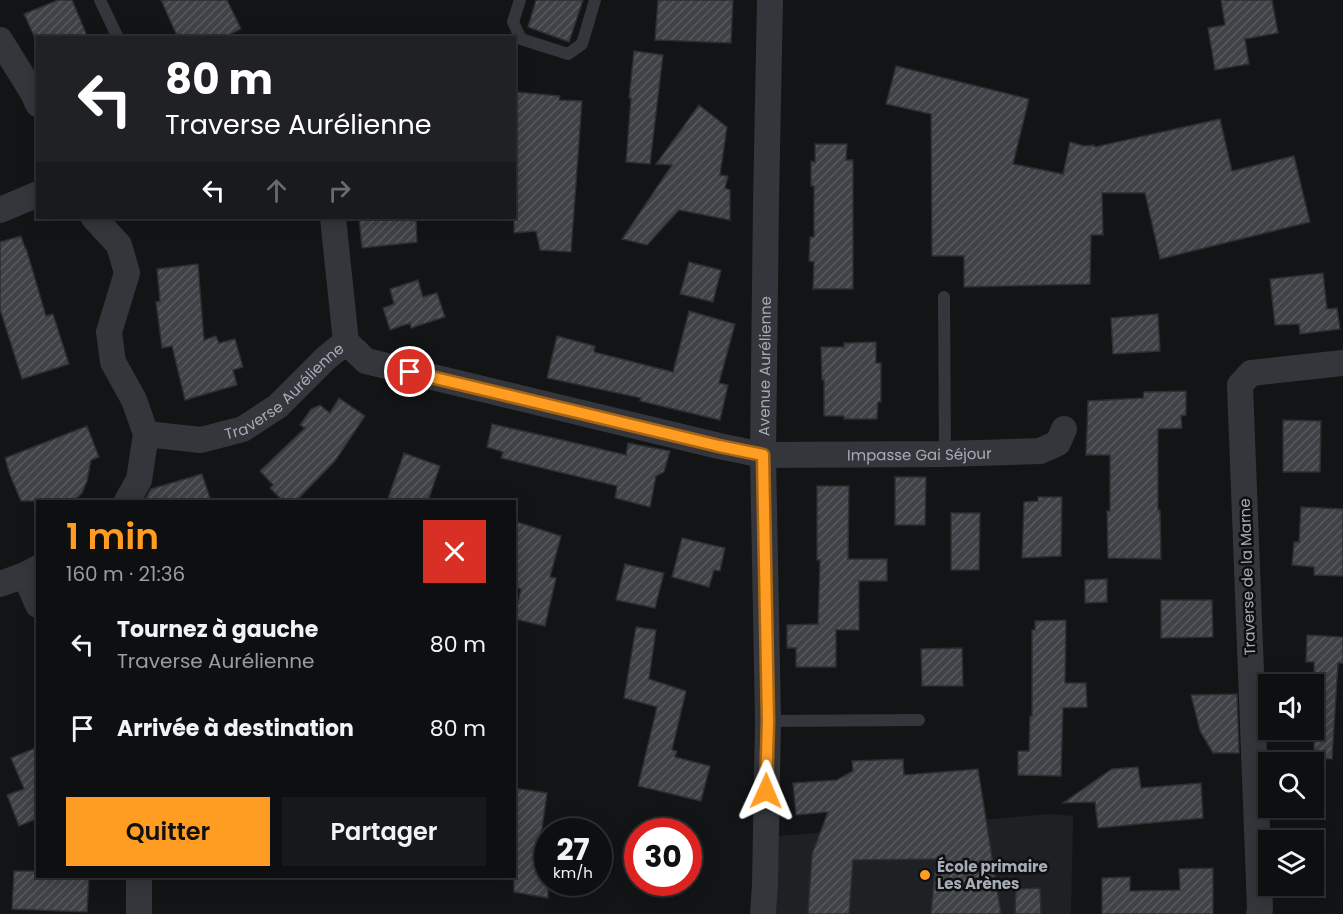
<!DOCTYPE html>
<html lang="fr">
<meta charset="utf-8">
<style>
body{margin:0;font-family:Poppins,sans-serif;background:#171819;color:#f1f3f6;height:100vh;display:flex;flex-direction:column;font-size:22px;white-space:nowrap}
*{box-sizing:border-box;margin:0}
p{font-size:20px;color:#9b9c9f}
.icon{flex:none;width:33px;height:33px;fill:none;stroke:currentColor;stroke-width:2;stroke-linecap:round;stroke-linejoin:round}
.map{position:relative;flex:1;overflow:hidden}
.details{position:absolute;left:36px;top:500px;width:480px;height:378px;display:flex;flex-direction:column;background:#0e0f10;border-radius:0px;box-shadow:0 3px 15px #0003,0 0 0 2px #2e2f30}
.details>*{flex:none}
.guide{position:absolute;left:36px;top:36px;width:480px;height:183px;border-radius:0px;box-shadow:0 3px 15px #0003,0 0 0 2px #2e2f30;background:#202124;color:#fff;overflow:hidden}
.controls{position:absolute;left:1258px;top:674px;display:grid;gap:12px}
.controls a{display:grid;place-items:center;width:66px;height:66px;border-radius:0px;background:#0e0f10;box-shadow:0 3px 15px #0003,0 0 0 2px #2e2f30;font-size:30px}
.speed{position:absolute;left:534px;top:818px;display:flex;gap:12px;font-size:30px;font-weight:700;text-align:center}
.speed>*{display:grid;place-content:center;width:78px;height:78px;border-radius:50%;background:#0e0f10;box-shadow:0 3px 15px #0003,0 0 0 2px #2e2f30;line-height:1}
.speed small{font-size:15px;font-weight:400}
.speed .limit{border:9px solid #d22;background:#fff;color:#111}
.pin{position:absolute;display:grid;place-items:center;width:51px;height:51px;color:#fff;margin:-26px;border:3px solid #fff;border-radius:50%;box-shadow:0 2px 6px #0007}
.me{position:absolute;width:66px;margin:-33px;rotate:1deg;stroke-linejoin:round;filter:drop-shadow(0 0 4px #0008)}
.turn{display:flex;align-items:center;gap:21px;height:126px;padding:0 30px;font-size:27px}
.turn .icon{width:78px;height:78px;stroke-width:2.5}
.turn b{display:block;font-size:42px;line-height:51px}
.lanes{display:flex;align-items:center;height:57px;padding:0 30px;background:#0003;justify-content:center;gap:30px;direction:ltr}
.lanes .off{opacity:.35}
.round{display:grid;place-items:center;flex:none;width:63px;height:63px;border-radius:0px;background:#171819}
.head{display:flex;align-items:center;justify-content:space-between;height:102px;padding:0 30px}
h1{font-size:36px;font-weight:600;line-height:45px;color:#ff9c22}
.action{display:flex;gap:12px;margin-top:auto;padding:12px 30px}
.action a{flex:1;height:69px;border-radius:0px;background:#ff9c22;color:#111;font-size:24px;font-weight:600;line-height:69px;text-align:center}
.action a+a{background:#171819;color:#f1f3f6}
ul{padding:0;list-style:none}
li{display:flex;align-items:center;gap:18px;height:84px;padding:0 30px}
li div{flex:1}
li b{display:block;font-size:22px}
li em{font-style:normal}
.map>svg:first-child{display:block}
.built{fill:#1f2023}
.building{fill:url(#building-hatch);stroke:#2d2e32;stroke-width:1.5}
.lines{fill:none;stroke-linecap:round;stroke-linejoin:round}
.service{stroke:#34363b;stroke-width:12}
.minor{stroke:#34363b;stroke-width:26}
.route-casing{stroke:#a66516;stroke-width:15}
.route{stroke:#ff9c22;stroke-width:10}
.poi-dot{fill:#ff9c22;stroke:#0f0f10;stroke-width:2}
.labels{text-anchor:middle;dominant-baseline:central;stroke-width:5;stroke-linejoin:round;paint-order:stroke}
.street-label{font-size:15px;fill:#a4acb7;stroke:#0f0f10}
.poi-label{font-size:15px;font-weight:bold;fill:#a4acb7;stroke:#0f0f10;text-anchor:start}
</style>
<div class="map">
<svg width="1343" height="914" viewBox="0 0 1343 914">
<defs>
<pattern id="building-hatch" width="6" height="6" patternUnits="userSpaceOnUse" patternTransform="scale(1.5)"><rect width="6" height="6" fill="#3f4246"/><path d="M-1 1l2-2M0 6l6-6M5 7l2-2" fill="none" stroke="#585b5e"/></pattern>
</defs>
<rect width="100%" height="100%" fill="#131416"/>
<path class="built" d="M1051,814L1073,816L1071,914H776L779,836Z"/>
<path class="building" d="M58,0H72L88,38H35L24,14Z
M161,0H227L241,29L222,38H178Z
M536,0H583L569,42L528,27Z
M658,0H733L731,43L655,40Z
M1221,0H1272L1278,33L1245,39L1249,64L1215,70L1208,28L1225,25Z
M634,51L663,55L650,164L626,162L631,98H629Z
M896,66L1029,99L1013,164L1063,174L1070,142L1084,146L1094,145L1095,147L1220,119L1232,171L1294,156L1310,222L1160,259L1145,193H1102L1103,235H1091L1090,284L964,287V256H932L931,114L886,104Z
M517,92L560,96L559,100L582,101L571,252L540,250L536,231L514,233V133Z
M699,105L727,127L720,175L728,176L725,188L730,190V220L679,210L647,245L622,239L672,165L656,164Z
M815,144H847L846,160H853V289H813L814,262L809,261L810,237H814V186H811V161L815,162Z
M359,218H416L417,242L362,248Z
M21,236L25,248H26L46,316L53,314L69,364L22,379L0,309V242Z
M689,262L721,270L713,302L680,294Z
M198,264L204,340L216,336L219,343L235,339L243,367L233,370L237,385L185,400L172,346L162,348L156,302L160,301L157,269Z
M1323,273L1327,309L1337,308L1340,329L1300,334L1299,324L1275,325L1270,279Z
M418,280L423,297L437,293L445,317L411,328L410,323L390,330L383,308L394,304L390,289Z
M689,311L735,324L719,383L728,385L720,420L640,401L641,398L547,378L557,336L595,346L594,352L673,372Z
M1158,314L1160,351L1113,354L1111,318Z
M876,342V363H881V402H878L877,419H844V416H824V380H822L821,347H844V343Z
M1186,391V415L1181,416L1182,428L1158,429V510H1160L1161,559L1108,558L1107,511H1110V455H1086L1088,401L1143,398L1144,392Z
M339,398L365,416L335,461L296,501H283L270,488L273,485L260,471L305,428L300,425L311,409L320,405L330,413Z
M1283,420L1321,421L1320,472H1283Z
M492,424L554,438L626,455L628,443L670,451L664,472L656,476L650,507L615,498L617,486L501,458L503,452L487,447Z
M87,426L99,457L91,460L87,481L82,493L74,501H21L10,475L5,458Z
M404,453L440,466L428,501H387Z
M202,474L211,501H144L151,489Z
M895,477H926L925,525H895Z
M817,486H849L848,559H887V581H859V630H836V667H796V648H787V625L818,624L820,560H817Z
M1038,497H1062L1061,556L1022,558L1024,502L1038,501Z
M1301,507L1343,509V576L1314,575V567L1292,565L1294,542H1299Z
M951,513H980L979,570H951Z
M514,521L561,536L550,577L556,578L545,626L514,619L521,589L514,587Z
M682,538L725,548L720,571L714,570L709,587L672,577Z
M625,564L664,573L655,608L616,600Z
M1107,579V602L1085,603V580Z
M1161,600H1212L1213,637L1161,638Z
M1066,620L1065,683H1086L1087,707L1063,708L1061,776L1018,775V751H1029L1030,716H1032V630H1035V621Z
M636,627L656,630L649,679L686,691L672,750L677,751L675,757L710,766L701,801L638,786L657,707L624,698Z
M1307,635L1343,637V663H1338L1332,759L1314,758V662H1306Z
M962,648L963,686H922L921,649Z
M1237,694L1239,753H1213L1200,731L1191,695Z
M38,747V820L36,819L19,826L7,795L24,789L11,758Z
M903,759L904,775L978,769L1001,914H931L936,859L853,860L849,914H808L812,854L828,812L796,815L793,783L837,780L853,771L852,761Z
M1138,767L1141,788L1201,783L1203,818L1098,828L1095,802L1063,803L1112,769Z
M514,788L547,793L540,843L548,844V898L514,892Z
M1213,868V914H1102V878L1130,877V891L1180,890L1179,869Z
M14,871H38V876H89L87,912L12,909Z
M1040,888L1041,914H1015L1016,889Z"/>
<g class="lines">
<path class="service" d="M100,0L118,38
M520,0L513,22L521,39L568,54L582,44L595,0
M944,297L945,454
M768,721L919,720"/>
<g class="minor">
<path d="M0,40L33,93L38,104"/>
<path d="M0,210L38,194"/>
<path d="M94,218L119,245L127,273L109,332L113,362L134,400L146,434L139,480L127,501"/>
<path d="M333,218L346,342"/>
<path id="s1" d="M146,434L201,440L243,429L278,406L326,358L346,342L366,361L719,446L763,455L945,454L1040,451L1058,443L1064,429"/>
<path d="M25,575L38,605"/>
<path d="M0,584L25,575L38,568"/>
<path d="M139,914V876"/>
<path id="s2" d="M763,914L765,884L768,721L763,455L766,202L770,0"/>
<path d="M1259,914L1260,909L1240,385L1251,373L1343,363"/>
</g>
</g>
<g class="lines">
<defs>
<path id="route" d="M410,372L719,446L763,455L768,721L766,791"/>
</defs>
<use href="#route" class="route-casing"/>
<use href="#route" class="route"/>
</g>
<circle class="poi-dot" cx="925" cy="875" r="6"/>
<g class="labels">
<g class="street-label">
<text stroke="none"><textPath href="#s2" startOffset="548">Avenue Aurélienne</textPath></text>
<text stroke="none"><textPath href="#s1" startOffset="154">Traverse Aurélienne</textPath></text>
<text stroke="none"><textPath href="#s1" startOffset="826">Impasse Gai Séjour</textPath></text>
<text transform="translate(1247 577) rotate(-92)">Traverse de la Marne</text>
</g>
<g class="poi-label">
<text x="937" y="866">École primaire<tspan x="937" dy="17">Les Arènes</tspan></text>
</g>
</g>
</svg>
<div class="controls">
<a><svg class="icon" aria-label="sound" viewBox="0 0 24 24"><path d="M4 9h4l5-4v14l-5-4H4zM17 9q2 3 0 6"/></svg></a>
<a><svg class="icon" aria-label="search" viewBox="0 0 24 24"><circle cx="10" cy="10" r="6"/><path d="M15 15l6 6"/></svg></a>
<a><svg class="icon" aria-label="layers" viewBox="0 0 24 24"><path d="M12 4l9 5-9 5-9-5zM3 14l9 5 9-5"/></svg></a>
</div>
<div class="speed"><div>27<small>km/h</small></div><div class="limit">30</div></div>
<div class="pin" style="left:410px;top:372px;background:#d93025"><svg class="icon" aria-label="arrive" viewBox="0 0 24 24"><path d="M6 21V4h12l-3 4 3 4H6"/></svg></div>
<svg class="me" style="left:766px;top:791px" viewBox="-20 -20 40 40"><path d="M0-17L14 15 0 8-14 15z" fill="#ff9c22" stroke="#fff" stroke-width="4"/></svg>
<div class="guide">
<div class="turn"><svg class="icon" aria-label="left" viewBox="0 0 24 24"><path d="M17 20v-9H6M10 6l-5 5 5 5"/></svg><div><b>80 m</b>Traverse Aurélienne</div></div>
<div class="lanes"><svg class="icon" aria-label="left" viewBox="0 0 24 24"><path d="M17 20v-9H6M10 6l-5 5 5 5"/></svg><svg class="icon off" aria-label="ahead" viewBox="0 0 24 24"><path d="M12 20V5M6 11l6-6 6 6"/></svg><svg class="icon off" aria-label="right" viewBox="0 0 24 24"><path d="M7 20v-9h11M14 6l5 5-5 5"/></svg></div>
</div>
<section class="details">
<div class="head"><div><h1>1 min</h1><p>160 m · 21:36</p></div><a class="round" style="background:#d93025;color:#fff"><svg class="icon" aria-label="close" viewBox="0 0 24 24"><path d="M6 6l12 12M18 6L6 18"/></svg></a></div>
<ul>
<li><svg class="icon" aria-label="left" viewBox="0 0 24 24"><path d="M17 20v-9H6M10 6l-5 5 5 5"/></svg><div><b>Tournez à gauche</b><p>Traverse Aurélienne</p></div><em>80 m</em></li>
<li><svg class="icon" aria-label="arrive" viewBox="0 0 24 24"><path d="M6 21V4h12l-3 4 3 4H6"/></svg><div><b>Arrivée à destination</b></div><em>80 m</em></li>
</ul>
<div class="action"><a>Quitter</a><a>Partager</a></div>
</section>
</div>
